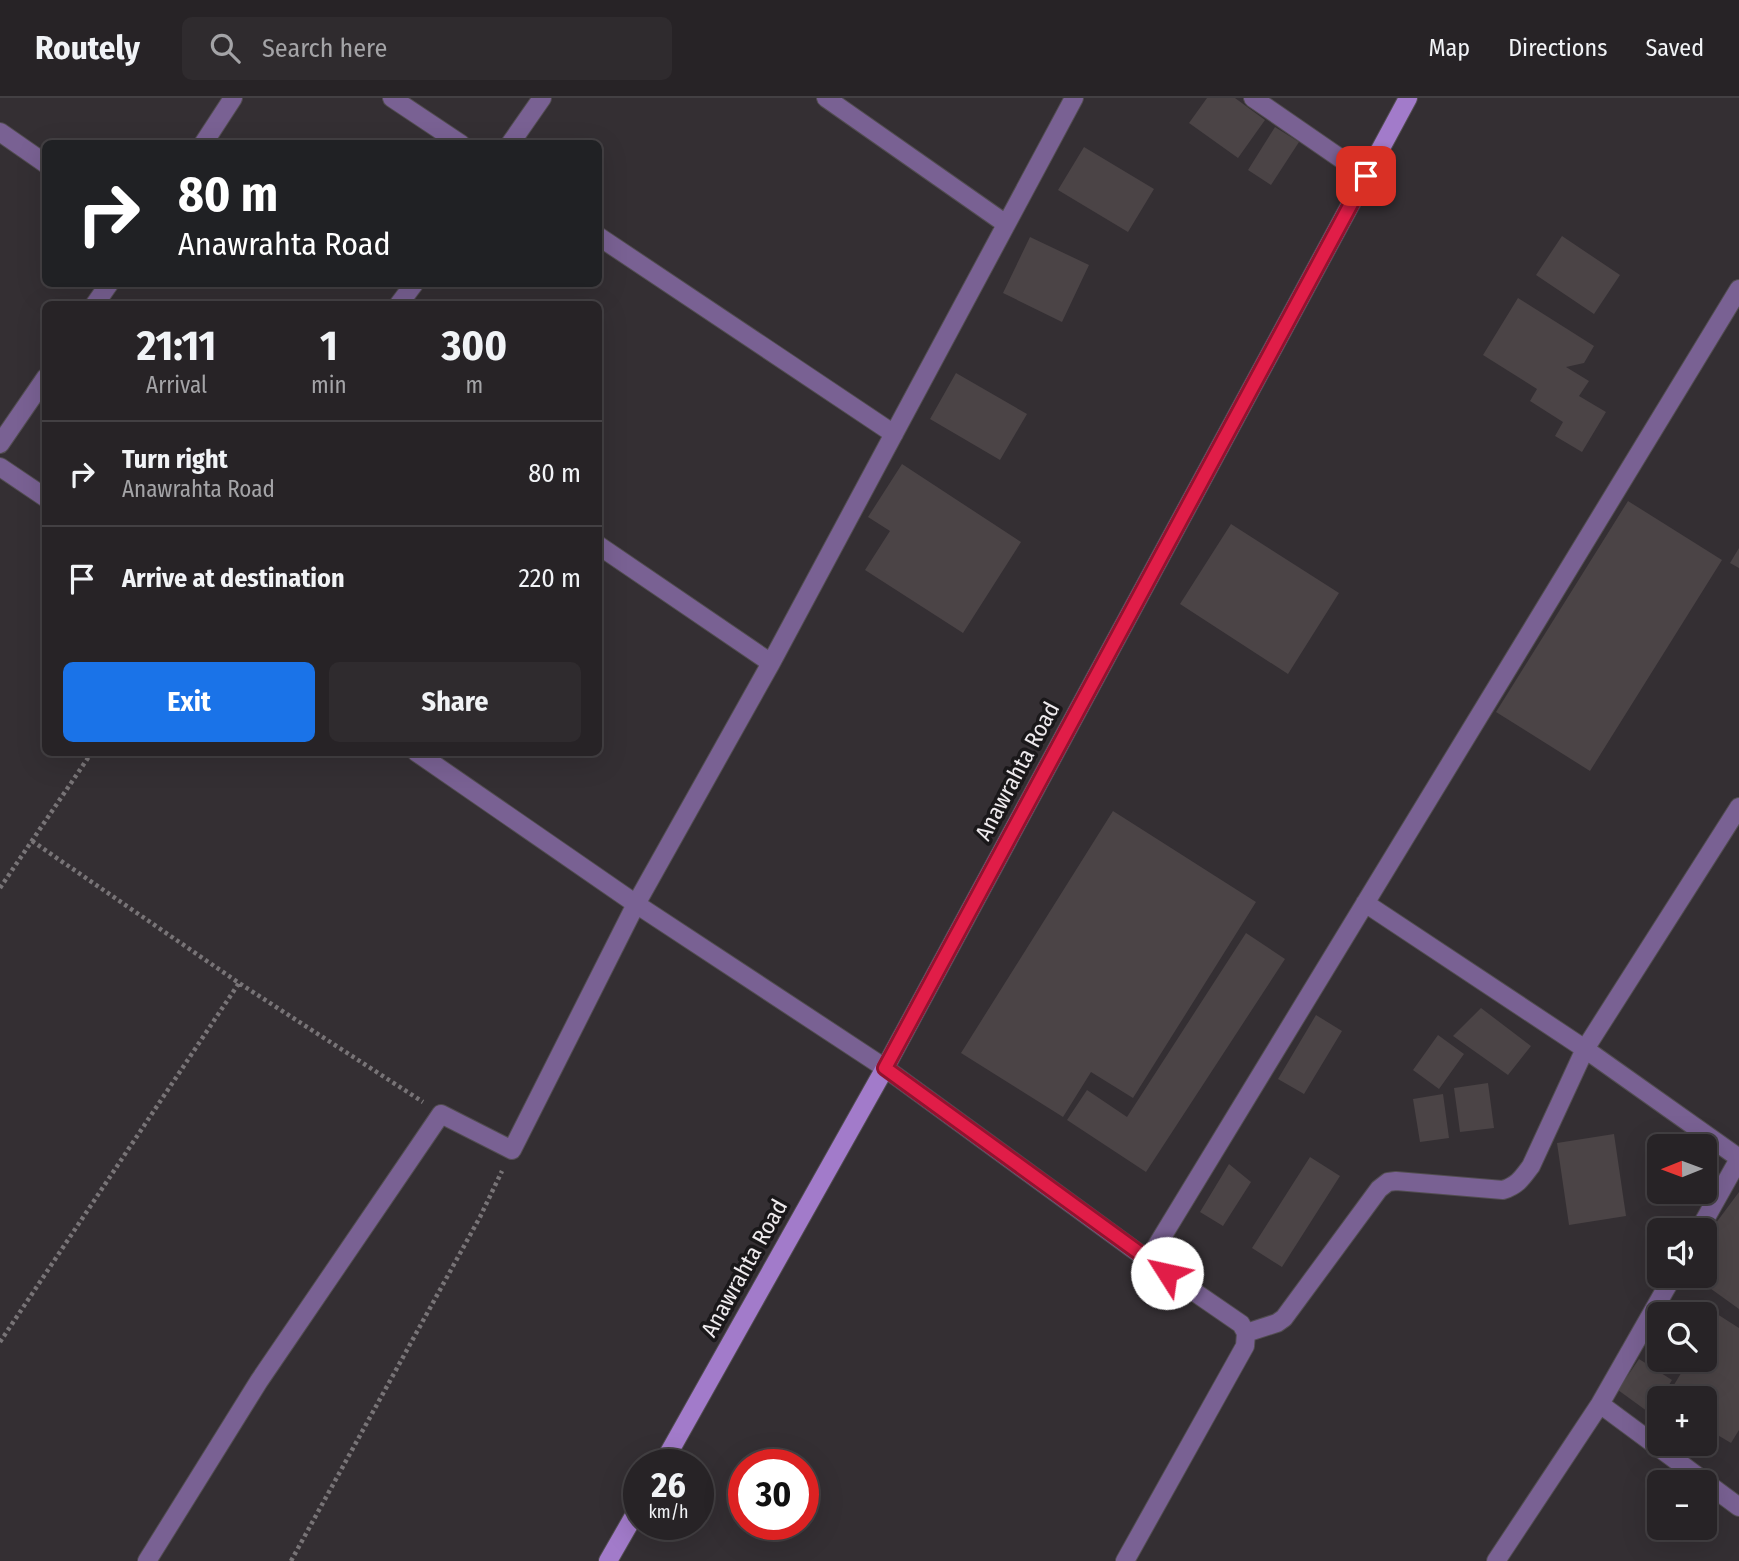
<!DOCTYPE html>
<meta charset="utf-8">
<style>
body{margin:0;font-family:"Fira Sans Condensed",sans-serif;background:#2f2b2e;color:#f1f3f6;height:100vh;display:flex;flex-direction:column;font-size:26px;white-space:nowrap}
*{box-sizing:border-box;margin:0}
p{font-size:23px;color:#a4a4a7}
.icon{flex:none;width:38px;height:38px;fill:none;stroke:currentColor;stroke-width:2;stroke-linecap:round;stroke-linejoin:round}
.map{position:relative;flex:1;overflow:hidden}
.details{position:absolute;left:42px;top:203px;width:560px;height:455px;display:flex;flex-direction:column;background:#272326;border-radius:10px;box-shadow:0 7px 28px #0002,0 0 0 2px #434043}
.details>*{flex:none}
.hud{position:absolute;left:42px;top:42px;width:560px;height:147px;border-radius:10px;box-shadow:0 7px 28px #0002,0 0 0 2px #434043;background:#202124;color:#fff;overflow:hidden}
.needle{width:46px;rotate:269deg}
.tools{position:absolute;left:1647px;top:1036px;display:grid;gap:14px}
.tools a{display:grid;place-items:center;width:70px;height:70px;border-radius:10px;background:#272326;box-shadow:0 7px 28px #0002,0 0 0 2px #434043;font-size:35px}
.speed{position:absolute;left:623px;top:1351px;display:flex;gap:14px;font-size:35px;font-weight:700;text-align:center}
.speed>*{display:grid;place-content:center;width:91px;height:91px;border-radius:50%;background:#272326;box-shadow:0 7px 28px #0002,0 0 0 2px #434043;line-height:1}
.speed small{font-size:18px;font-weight:400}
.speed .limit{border:10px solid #d22;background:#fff;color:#111}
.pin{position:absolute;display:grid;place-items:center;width:60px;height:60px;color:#fff;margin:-30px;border-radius:14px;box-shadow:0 4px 10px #0006}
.me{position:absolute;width:77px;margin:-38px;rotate:305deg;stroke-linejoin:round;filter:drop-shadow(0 0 5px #0008)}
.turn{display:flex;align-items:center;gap:24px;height:147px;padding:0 21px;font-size:32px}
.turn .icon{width:91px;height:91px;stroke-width:2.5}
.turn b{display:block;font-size:49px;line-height:60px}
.eta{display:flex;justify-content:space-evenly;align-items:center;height:119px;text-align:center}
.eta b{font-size:42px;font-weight:700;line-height:49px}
.action{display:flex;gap:14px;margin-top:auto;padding:14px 21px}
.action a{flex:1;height:80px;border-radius:10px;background:#1a73e8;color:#fff;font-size:28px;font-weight:700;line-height:80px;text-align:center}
.action a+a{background:#2f2b2e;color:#f1f3f6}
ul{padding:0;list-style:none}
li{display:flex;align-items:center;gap:21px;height:105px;padding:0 21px;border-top:2px solid #434043}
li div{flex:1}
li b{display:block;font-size:26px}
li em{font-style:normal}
header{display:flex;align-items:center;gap:42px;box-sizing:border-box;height:98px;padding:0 35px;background:#272326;border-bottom:2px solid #434043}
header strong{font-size:33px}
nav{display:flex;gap:38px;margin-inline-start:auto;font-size:24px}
.search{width:490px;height:63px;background:#2f2b2e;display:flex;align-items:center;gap:18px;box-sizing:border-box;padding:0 24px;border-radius:10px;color:#a4a4a7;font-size:26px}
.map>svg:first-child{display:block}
.building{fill:#4b4446}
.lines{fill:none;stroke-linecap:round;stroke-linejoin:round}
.minor-casing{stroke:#524d51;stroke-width:20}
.secondary-casing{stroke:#524d51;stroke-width:20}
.path{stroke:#787477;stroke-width:4.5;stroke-dasharray:3.5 3.5;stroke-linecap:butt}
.minor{stroke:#796193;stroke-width:18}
.secondary{stroke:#a27bca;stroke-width:18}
.route-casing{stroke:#92132f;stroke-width:18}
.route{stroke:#e11d48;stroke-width:12}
.labels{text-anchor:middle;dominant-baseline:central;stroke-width:7;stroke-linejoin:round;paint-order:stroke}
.street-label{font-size:23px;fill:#efebee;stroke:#1a181a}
</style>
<header>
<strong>Routely</strong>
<div class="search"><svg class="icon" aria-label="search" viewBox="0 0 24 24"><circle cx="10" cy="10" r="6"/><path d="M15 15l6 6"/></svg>Search here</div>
<nav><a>Map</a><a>Directions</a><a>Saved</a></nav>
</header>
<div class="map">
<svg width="1739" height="1463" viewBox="0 0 1739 1463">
<rect width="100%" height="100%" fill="#342f33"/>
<path class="building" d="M1207,0H1235L1265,22L1238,60L1189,25Z
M1275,29L1299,44L1271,87L1248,72Z
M1084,49L1154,91L1128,134L1058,92Z
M1562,138L1620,177L1594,216L1536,177Z
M1030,139L1089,167L1062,224L1003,195Z
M1518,200L1594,248L1584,265L1566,269L1589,283L1579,298L1606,314L1582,354L1555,338L1563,324L1530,303L1537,291L1483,257Z
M956,275L1027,316L1000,362L930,321Z
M902,366L1021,444L963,535L865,472L890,433L868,419Z
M1628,403L1722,462L1590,673L1496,614Z
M1231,426L1339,495L1288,576L1180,506Z
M1739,450V470L1730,465Z
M1113,713L1256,804L1133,1000L1091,974L1063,1019L961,955Z
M1246,835L1285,861L1146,1074L1067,1022L1087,992L1127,1019Z
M1481,910L1531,948L1508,977L1453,938Z
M1316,917L1342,933L1304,996L1278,981Z
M1438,937L1464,956L1439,991L1413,972Z
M1488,985L1494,1030L1460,1034L1454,990Z
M1443,996L1449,1040L1420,1044L1413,1001Z
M1614,1036L1626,1118L1569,1127L1557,1045Z
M1310,1059L1340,1078L1282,1169L1252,1150Z
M1229,1066L1251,1084L1223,1128L1200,1114Z
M1739,1094V1211L1707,1188L1715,1178L1704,1170V1141Z
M1717,1216L1739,1230V1332L1731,1345L1704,1329V1300H1666L1689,1262H1704V1237Z
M1639,1261L1672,1282L1661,1300H1659V1303L1651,1316L1618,1292Z"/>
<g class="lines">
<defs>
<path id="minor" d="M392,0L461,46
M826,0L1006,126
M1253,0L1366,78
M0,34L46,66
M203,46L233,0
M510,46L542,0
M598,138L894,336
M95,206L109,186
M399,206L414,186
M0,346L46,279
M0,369L46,400
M598,447L771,565
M416,654L636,806L885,970L1148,1162L1241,1226L1246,1235L1245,1248L1125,1463
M1365,805L1585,951L1739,1060
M1699,1132L1739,1061
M1148,1162L1739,191
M1246,1235L1277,1225L1284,1220L1379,1091L1388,1084L1396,1083L1503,1092C1518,1087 1522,1080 1531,1068L1585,951L1739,709
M1600,1306L1739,1409
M147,1463L259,1283L441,1016L512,1052L636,806L771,565L1074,0
M1496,1463L1600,1306L1673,1178"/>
<path id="secondary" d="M662,1367L885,970L1408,0
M608,1463L639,1409"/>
</defs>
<use href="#minor" class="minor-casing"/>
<use href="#secondary" class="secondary-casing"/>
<path class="path" d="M32,743L239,885L423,1004
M0,790L92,654
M0,1244L239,885
M291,1463L480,1119L502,1073"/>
<use href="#minor" class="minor"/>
<use href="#secondary" class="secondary"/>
</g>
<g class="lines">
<defs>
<path id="route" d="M1167,1175L885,970L1366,78"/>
</defs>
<use href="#route" class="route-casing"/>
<use href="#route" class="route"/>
</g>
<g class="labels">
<g class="street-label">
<text transform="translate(1017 673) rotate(-62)">Anawrahta Road</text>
<text transform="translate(744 1170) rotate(-61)">Anawrahta Road</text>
</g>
</g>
</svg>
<div class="tools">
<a><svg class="needle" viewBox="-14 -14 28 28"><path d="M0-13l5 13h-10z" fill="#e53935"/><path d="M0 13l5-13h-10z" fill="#a4a4a7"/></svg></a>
<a><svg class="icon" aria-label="sound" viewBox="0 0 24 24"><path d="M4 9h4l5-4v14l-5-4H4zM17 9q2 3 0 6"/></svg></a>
<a><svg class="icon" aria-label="search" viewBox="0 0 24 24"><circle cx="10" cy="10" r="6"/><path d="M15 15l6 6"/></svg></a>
<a>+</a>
<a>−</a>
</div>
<div class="speed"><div>26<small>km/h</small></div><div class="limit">30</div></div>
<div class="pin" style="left:1366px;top:78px;background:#d93025"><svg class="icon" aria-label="arrive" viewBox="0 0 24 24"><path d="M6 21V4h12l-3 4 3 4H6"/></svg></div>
<svg class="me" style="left:1167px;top:1175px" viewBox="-20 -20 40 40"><circle r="19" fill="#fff"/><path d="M0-13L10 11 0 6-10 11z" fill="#e11d48"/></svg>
<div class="hud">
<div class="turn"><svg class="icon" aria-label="right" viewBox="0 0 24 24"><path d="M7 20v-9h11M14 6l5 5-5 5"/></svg><div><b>80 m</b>Anawrahta Road</div></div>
</div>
<section class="details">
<div class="eta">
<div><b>21:11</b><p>Arrival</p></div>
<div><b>1</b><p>min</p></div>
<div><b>300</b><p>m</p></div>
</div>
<ul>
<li><svg class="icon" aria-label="right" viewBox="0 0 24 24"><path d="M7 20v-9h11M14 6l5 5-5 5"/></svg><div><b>Turn right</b><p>Anawrahta Road</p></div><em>80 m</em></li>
<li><svg class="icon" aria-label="arrive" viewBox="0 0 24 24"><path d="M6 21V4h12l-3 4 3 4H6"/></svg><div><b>Arrive at destination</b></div><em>220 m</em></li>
</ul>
<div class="action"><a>Exit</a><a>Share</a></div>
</section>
</div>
